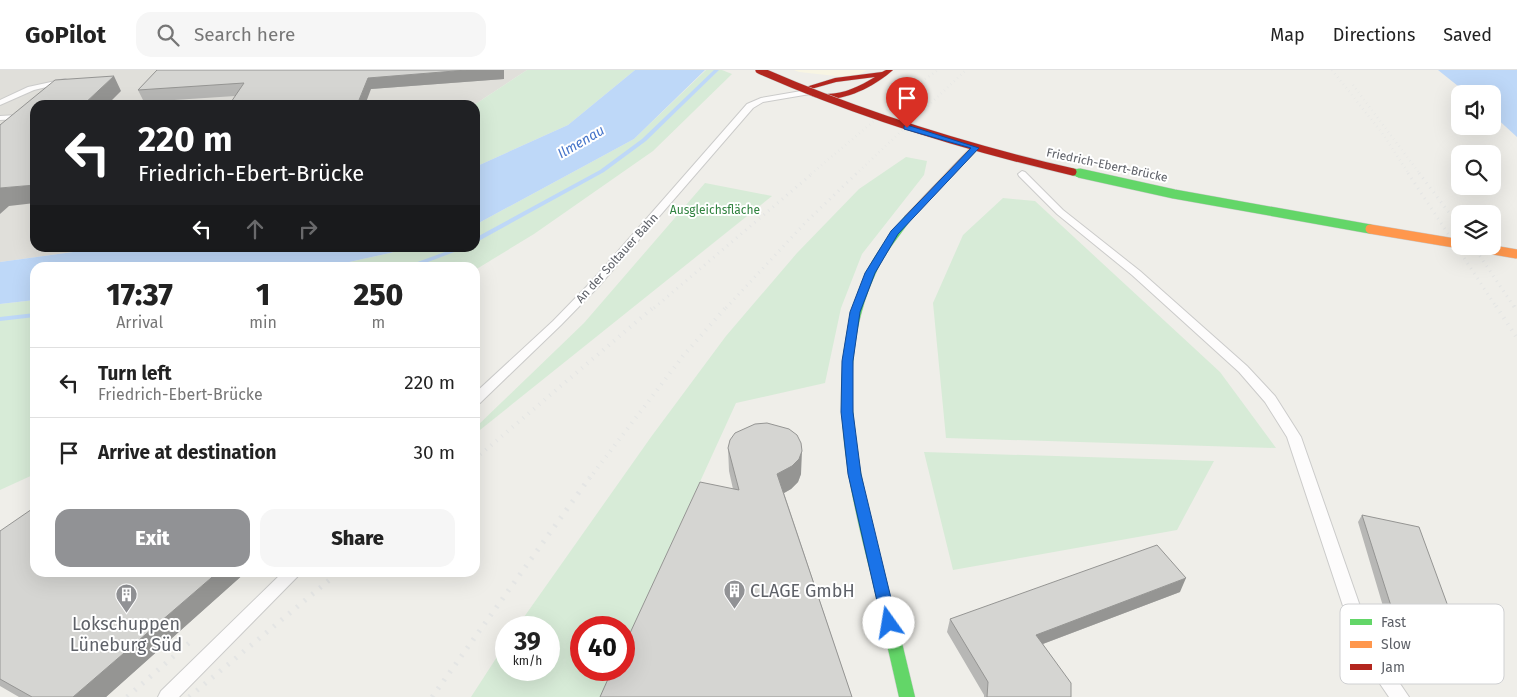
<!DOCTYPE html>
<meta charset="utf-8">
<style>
body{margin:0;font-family:"Fira Sans",sans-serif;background:#f6f6f6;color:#222;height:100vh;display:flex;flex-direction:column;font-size:19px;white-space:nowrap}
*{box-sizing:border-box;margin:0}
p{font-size:16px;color:#767676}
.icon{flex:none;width:28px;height:28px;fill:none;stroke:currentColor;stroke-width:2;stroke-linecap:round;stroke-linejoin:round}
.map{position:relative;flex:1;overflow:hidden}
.details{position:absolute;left:30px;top:192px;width:450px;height:315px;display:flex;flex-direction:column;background:#fff;border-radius:15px;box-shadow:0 5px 20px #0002}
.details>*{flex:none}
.guide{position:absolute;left:30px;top:30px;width:450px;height:152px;border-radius:15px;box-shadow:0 5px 20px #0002;background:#202124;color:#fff;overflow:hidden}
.fabs{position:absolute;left:1451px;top:15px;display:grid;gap:10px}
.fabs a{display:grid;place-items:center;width:50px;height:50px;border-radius:10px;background:#fff;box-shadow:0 5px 20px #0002;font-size:25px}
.speed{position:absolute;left:495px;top:546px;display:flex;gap:10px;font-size:25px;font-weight:700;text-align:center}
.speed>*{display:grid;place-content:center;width:65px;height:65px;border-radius:50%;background:#fff;box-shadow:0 5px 20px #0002;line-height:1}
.speed small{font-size:12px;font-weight:400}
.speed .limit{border:8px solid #d22;background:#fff;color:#111}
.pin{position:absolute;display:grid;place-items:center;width:42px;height:42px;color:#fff;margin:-51px -21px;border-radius:50% 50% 50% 0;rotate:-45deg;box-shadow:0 0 5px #0007}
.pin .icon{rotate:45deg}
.me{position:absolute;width:55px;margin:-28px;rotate:347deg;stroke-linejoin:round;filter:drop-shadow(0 0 4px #0008)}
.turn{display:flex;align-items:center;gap:18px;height:105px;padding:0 25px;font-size:22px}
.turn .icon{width:65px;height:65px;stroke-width:2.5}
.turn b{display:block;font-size:35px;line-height:42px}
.lanes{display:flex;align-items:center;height:48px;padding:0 25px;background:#0003;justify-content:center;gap:25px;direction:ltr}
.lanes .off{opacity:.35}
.eta{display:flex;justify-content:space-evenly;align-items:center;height:85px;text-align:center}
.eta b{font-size:30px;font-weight:800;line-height:35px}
.button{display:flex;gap:10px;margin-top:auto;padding:10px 25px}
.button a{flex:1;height:58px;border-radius:15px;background:#919295;color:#fff;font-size:20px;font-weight:800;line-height:58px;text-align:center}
.button a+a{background:#f6f6f6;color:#222}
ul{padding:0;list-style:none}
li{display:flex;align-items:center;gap:15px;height:70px;padding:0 25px;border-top:1px solid #e0e0e0}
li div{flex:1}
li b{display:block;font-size:19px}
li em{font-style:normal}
header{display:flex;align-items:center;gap:30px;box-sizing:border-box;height:70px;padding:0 25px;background:#fff;border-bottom:1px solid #e0e0e0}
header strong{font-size:24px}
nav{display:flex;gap:28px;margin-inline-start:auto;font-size:18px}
.search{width:350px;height:45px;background:#f6f6f6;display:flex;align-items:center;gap:12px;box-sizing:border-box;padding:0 18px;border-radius:15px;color:#767676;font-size:19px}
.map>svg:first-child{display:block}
.commercial{fill:#f8f5e3}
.industrial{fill:#e0dfda}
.green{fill:#d7ebd7}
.water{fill:#bed8f8}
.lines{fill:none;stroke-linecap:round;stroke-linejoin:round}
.stream{fill:#bed8f8;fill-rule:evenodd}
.lane-casing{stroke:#cbcbca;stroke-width:2}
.fast-casing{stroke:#cbcccb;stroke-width:1}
.slow-casing{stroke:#cbcccb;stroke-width:1}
.jam-casing{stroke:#cbcccb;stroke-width:1}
.lane{fill:#fdfcfc;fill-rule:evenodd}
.fast{fill:#63d668;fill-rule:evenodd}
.slow{fill:#ff974d;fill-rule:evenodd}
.jam{fill:#b3261e;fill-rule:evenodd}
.rail-far3{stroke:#e4e5e4;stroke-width:2.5;stroke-dasharray:0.5 4;stroke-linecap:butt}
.rail-far2{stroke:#e4e5e4;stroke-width:3;stroke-dasharray:1 5;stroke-linecap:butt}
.rail-far1{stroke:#e4e5e4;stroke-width:4;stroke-dasharray:1 6;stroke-linecap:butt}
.rail{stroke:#e4e5e4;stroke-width:5;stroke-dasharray:2 8;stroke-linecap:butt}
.fast-bridge-far1-casing{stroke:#cbcccb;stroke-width:8;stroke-linecap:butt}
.fast-bridge-casing{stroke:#cbcccb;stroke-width:10;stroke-linecap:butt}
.slow-bridge-casing{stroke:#cbcccb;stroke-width:10;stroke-linecap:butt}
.jam-bridge-casing{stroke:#cbcccb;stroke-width:8;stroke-linecap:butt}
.fast-bridge-far1{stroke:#63d668;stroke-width:7}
.fast-bridge{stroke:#63d668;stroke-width:9}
.slow-bridge{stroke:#ff974d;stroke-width:9}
.jam-bridge{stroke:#b3261e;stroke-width:7}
.wall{fill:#b7b7b5}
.shaded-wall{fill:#959593}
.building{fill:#d5d5d2;stroke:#959593}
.route{fill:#1a73e8;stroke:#114b97}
.labels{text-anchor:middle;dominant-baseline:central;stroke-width:4;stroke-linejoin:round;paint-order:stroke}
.far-street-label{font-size:12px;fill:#5e6168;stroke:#fff}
.far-park-label{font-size:12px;fill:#318340;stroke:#fff}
.far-water-label{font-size:14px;font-style:italic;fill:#4574c9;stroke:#fff}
.near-poi-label{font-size:18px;fill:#5e6168;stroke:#fff;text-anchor:start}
.key{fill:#fff;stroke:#cfd0d2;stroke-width:1}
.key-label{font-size:14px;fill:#5e6168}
</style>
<header>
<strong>GoPilot</strong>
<div class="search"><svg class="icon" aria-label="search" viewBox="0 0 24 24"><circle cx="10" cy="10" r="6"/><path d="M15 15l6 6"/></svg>Search here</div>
<nav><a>Map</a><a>Directions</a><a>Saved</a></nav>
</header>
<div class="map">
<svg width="1517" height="627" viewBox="0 0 1517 627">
<rect width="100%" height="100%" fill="#efeee9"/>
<path class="commercial" d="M794,0H867L860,4L845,7L799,2Z"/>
<path class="industrial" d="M0,0H527L474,35H35V178H102L0,192Z"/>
<path class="green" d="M527,0H635L568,55L475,97L474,35Z
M706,0H722L732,4L653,81L534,164L475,200V198H322L390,183L407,178H475V155L634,69Z
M906,87L927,91L924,105L862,184L841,238L825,313L736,333L624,578V558H581V600H614L601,627H471L506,573V600H549V558L517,557L651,367L726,266L797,183L859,119Z
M705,113L772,126L475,364V358L584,253Z
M1003,128L1035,131L1220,302L1276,378L946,368L933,233L963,165Z
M35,230V404L0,420V234Z
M924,382L1214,391L1177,460L953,500Z"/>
<path class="water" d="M635,0H705L634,69L475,155V97L568,55Z
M1438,0H1517V67L1493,45L1492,24H1468Z
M102,178H407L390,183L322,198H35V230L0,234V192Z"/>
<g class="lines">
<path class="stream" d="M714,0H719L646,71L604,102L475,173V168L600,100L642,69Z
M456,178H465L412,198H401Z
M35,243V247L0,251V247Z"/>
<defs>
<path id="lane" d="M65,9L67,10V12L34,20L0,35V30L28,17Z
M807,20L811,22L810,24L763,32L753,38L599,216L561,255L480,333L475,334V323L553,251L591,212L747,34L761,28Z
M35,44V48L0,50V46Z
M1022,101L1025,102L1063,140L1140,201L1247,296L1275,326L1301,367L1368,559L1386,593L1409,627H1389L1374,605L1351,560L1287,367L1265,332L1239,302L1132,205L1057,144L1019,106L1018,104Z
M283,502H302L179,627H158L161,621Z"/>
<path id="fast" d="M908,145L912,148C899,167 884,183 875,205C831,301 860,408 885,505C896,546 905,586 915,627H899C890,586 880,546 871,505C846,407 822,302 865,205C875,183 890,165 905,146Z"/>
<path id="slow" d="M973,75L980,77L911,150H905V146Z"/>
<path id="jam" d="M886,0H893C872,19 830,40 804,22L806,17L835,8L882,2ZM875,7C855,19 834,29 810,21L811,19L836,12Z"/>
</defs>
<use href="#lane" class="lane-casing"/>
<use href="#fast" class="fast-casing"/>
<use href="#slow" class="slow-casing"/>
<use href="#jam" class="jam-casing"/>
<use href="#lane" class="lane"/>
<use href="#fast" class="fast"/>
<use href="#slow" class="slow"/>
<use href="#jam" class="jam"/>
<path class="rail-far3" d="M1332,0L1382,63L1409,104
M1353,15L1420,104
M811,104L918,14L938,0
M856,104L966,0"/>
<path class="rail-far2" d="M1408,103L1497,238
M1419,103L1460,157
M1473,176L1515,238
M654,238L813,103
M726,238L805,153L857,103"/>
<path class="rail-far1" d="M1496,236L1517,268
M1514,236L1517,241
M475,389L655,236
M589,409L683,286L727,236"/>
<path class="rail" d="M127,627L190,572
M189,627L339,502
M432,627L590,407"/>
<defs>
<path id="fast-bridge-far1" d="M1073,102L1084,104"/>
<path id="fast-bridge" d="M1079,103L1174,124L1370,159"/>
<path id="slow-bridge" d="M1370,159L1460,174
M1470,176L1517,184"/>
<path id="jam-bridge" d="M759,0C861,45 965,77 1073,102"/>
</defs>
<use href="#fast-bridge-far1" class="fast-bridge-far1-casing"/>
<use href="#fast-bridge" class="fast-bridge-casing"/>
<use href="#slow-bridge" class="slow-bridge-casing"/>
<use href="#jam-bridge" class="jam-bridge-casing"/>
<use href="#fast-bridge-far1" class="fast-bridge-far1"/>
<use href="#fast-bridge" class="fast-bridge"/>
<use href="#slow-bridge" class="slow-bridge"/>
<use href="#jam-bridge" class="jam-bridge"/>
</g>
<path class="wall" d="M157,0H504V9L371,19L235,26L144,32L138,20Z
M728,378L801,404L798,412L791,419L784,423L852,627L733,419L729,401Z
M1362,445L1453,550L1447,557L1385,543L1358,452Z
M0,461L246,502L106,627H19L0,616Z
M1180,522L1043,574L1071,627H984V625L947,562L950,549Z"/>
<path class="shaded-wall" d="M467,0H504V9L371,19L365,35H357L368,8Z
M114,6L121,21L107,35H83Z
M35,115V133L9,136L0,144V118Z
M802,381L801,404L798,412L791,419L777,427V404Z
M218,502H246L106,627H73Z
M1186,508L1180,522L1032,578L1036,565Z"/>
<path class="building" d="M157,0H467L368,8L357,35H229L244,13L138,20Z
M114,6L83,35H35V115L0,118V55L55,10Z
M767,353L789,359L797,365L801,373L802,381L799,389L792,396L777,404L852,627H600L612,600H624V576L700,412L739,420L728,378L730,370L735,363L755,354Z
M35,437V502H218L73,627H32L0,609V461Z
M1362,445L1419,457L1453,550L1391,536Z
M1157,475L1186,508L1036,565L1071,613V627H987L988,612L950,549Z"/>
<path class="route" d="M907,55L979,78L898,164L875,203L860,242L853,291V342L861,404L897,553L895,557L889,559L884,557L882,553L848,404L841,342L842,291L850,242L865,203L891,161L971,78L904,59V56Z"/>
<defs>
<symbol id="building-pin" viewBox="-11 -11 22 30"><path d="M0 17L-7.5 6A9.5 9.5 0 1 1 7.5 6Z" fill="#919295" stroke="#fff"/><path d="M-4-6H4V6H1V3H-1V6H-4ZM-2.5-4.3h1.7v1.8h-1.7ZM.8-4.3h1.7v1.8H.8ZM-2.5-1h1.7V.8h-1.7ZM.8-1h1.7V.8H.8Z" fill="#fff"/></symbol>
</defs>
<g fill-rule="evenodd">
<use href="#building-pin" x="722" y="508" width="25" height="34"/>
<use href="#building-pin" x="114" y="512" width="25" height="34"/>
</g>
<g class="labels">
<g class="far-street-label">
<text transform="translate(1107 95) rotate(12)">Friedrich-Ebert-Brücke</text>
<text transform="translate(617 188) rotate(-48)">An der Soltauer Bahn</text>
</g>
<g class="far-park-label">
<text x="715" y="140">Ausgleichsfläche</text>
</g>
<g class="far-water-label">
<text transform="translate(581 72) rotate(-30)">Ilmenau</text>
</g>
<g class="near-poi-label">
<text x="750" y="521">CLAGE GmbH</text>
<text x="126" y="554" text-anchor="middle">Lokschuppen<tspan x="126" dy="21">Lüneburg Süd</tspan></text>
</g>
</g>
<rect x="1340" y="534" width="164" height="80" rx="8" class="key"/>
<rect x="1350" y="549" width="22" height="6" fill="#63d668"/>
<rect x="1350" y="571" width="22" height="7" fill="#ff974d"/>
<rect x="1350" y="594" width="22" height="6" fill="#b3261e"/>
<g class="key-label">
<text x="1381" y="557">Fast</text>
<text x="1381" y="579">Slow</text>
<text x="1381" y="602">Jam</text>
</g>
</svg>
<div class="fabs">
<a><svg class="icon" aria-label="sound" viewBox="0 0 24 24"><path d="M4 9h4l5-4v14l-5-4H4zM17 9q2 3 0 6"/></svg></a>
<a><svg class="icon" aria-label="search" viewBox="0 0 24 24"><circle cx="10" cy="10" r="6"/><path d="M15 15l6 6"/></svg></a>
<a><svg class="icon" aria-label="layers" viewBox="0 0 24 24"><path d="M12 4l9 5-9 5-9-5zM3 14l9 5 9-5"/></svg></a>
</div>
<div class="speed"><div>39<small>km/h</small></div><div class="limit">40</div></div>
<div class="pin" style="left:907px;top:58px;background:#d93025"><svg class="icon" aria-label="arrive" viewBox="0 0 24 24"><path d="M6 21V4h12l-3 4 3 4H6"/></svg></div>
<svg class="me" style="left:889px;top:553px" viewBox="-20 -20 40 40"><circle r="19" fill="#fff"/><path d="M0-13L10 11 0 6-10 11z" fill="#1a73e8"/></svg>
<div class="guide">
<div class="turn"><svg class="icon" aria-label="left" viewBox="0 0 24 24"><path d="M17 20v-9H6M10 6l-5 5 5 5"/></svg><div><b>220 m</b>Friedrich-Ebert-Brücke</div></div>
<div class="lanes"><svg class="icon" aria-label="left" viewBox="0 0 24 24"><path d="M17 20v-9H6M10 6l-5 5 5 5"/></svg><svg class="icon off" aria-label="ahead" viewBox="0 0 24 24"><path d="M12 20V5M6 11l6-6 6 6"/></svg><svg class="icon off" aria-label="right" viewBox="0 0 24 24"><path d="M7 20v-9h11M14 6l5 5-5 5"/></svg></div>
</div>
<section class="details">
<div class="eta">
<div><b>17:37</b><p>Arrival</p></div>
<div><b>1</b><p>min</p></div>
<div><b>250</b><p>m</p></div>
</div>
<ul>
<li><svg class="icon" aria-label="left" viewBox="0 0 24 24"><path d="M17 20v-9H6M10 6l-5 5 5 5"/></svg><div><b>Turn left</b><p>Friedrich-Ebert-Brücke</p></div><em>220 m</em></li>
<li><svg class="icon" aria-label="arrive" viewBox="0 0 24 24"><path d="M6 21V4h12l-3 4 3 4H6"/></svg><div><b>Arrive at destination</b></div><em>30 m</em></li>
</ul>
<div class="button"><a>Exit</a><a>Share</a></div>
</section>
</div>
